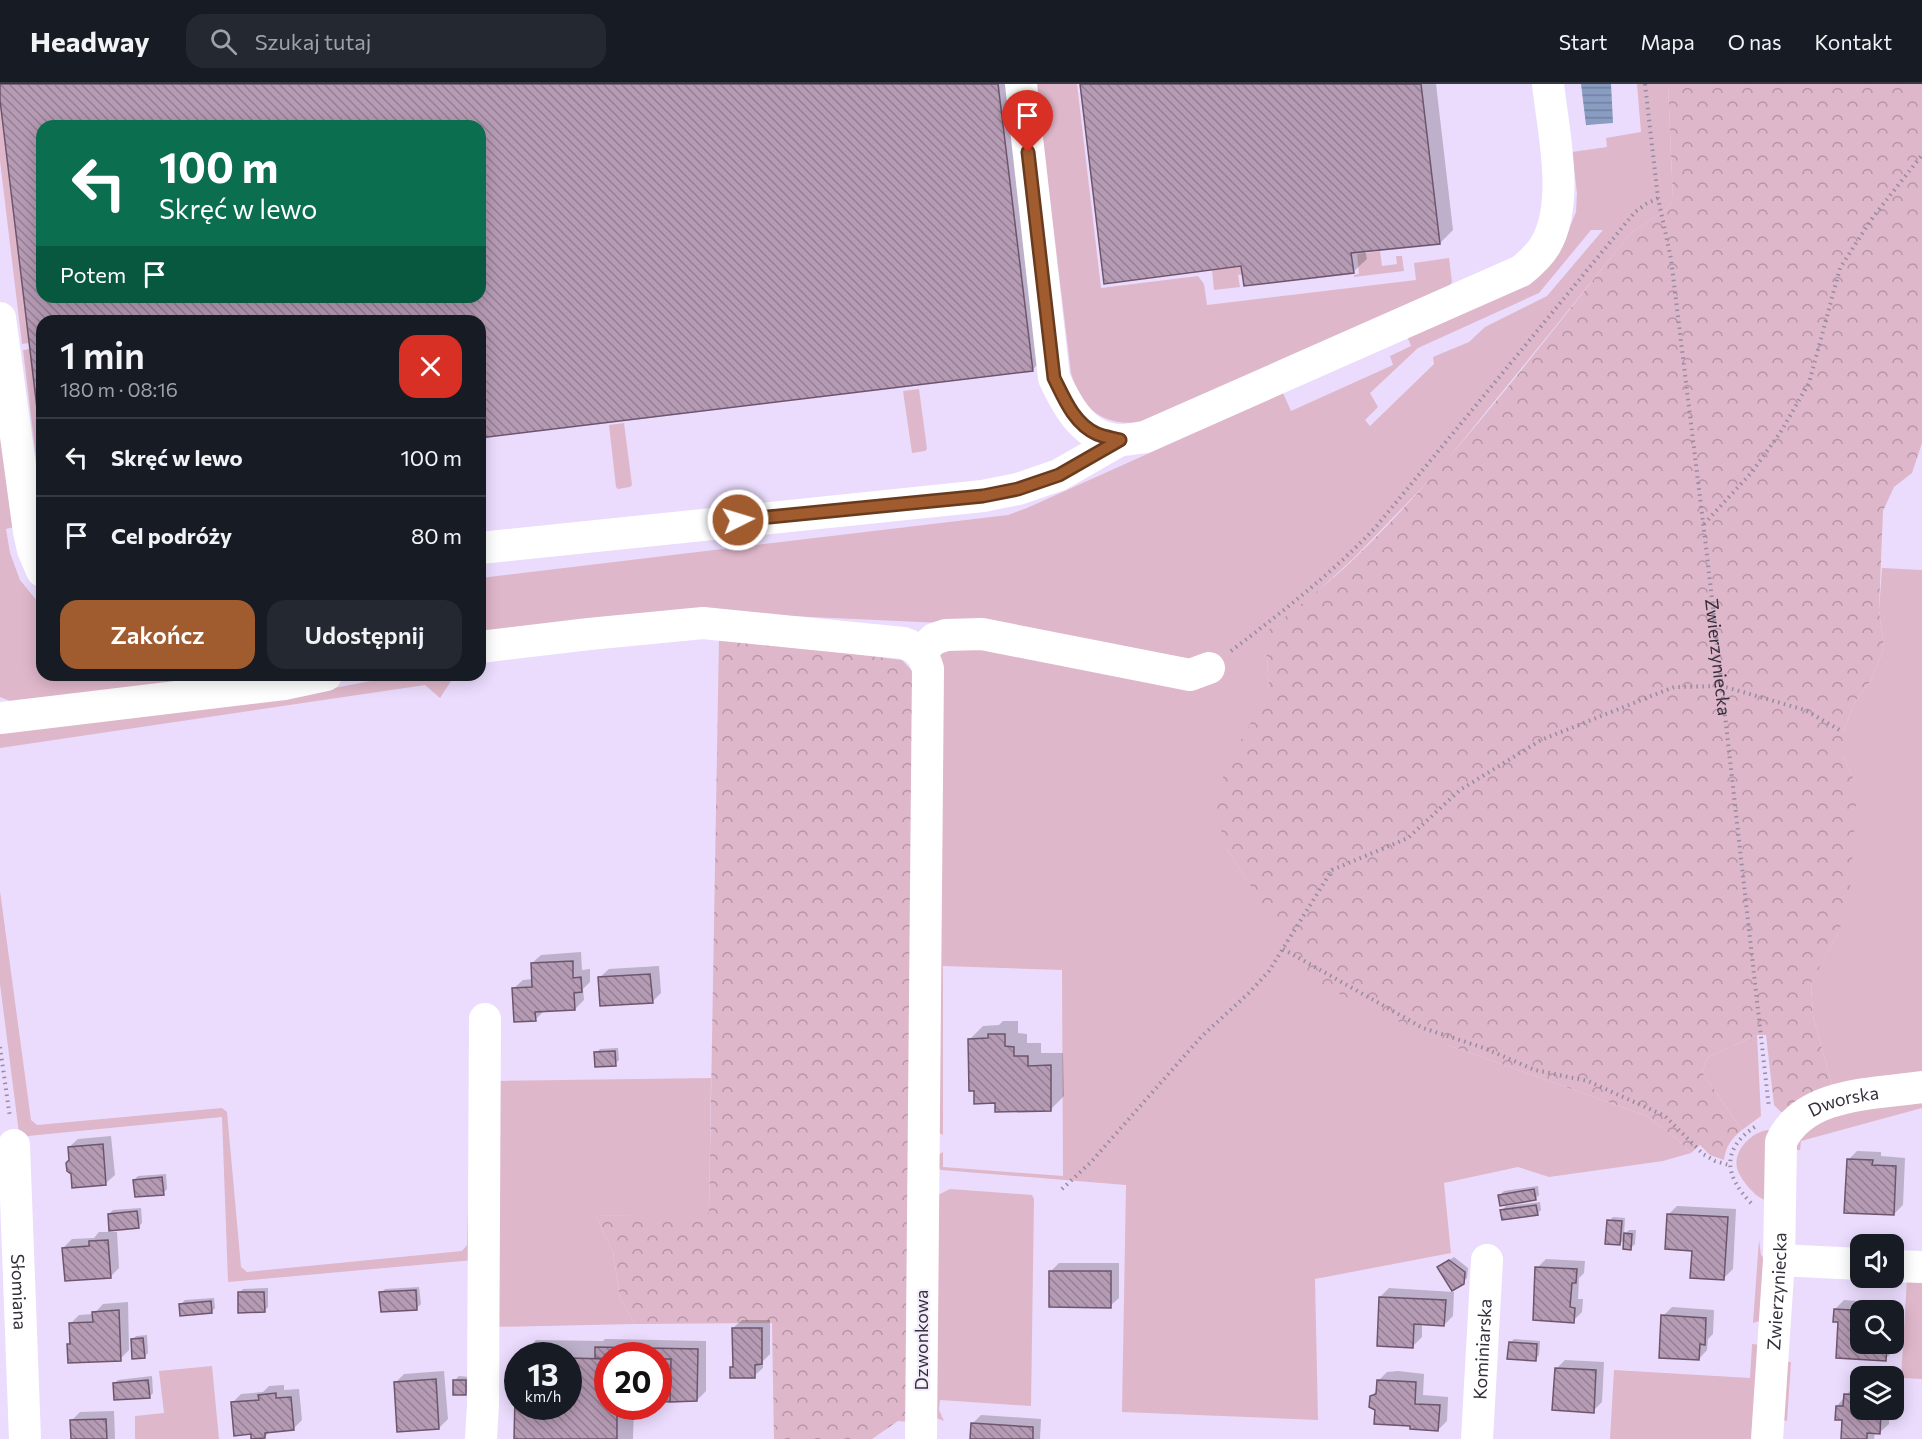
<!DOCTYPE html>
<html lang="pl">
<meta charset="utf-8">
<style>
body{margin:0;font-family:Commissioner,sans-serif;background:#242831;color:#f1f3f6;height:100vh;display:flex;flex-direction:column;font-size:22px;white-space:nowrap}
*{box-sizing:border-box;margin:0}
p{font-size:20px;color:#9ea1a6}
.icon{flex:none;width:33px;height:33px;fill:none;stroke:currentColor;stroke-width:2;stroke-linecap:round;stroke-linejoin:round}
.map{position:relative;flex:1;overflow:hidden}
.sheet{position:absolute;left:36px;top:231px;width:450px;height:366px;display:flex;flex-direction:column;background:#171b24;border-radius:18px;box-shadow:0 3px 15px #0003}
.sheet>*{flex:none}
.top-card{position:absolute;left:36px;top:36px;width:450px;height:183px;border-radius:18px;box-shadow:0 3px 15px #0003;background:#0b6e4f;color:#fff;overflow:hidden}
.controls{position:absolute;left:1850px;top:1150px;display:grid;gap:12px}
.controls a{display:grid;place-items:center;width:54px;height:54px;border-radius:12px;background:#171b24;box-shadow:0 3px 15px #0003;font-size:30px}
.speed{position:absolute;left:504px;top:1258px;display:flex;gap:12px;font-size:30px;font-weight:700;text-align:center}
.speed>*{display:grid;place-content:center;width:78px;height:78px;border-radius:50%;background:#171b24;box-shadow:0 3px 15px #0003;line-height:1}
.speed small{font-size:15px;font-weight:400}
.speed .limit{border:9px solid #d22;background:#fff;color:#111}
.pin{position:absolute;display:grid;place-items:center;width:51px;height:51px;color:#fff;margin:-62px -26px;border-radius:50% 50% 50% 0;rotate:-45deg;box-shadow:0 0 6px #0007}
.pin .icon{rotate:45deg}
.me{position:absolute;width:66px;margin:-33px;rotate:85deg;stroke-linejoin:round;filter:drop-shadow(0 0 4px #0008)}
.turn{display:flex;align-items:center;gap:21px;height:126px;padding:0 24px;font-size:27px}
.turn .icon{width:78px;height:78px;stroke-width:2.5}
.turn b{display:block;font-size:42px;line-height:51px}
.then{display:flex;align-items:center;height:57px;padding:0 24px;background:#0003;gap:12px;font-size:22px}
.round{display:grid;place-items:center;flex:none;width:63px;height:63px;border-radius:18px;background:#242831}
.headline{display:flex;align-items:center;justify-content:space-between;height:102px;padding:0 24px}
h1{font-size:36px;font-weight:600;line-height:45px}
.button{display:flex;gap:12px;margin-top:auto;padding:12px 24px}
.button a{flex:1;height:69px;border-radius:18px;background:#a05b2e;color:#fff;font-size:24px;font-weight:600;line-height:69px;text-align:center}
.button a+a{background:#242831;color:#f1f3f6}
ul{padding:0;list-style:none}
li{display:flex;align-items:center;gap:18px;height:78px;padding:0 24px;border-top:2px solid #363941}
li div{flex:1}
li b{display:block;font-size:22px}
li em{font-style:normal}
header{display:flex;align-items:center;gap:36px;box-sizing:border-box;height:84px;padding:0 30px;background:#171b24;border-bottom:2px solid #363941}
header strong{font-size:28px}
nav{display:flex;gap:33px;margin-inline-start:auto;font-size:21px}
.search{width:420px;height:54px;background:#242831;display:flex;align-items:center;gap:15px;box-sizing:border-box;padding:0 21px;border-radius:18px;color:#9ea1a6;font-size:22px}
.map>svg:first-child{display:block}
.green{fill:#dfb7ca;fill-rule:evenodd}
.forest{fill:url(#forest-crowns)}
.water{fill:url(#water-rules)}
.shadow{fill:#0003;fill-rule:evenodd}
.building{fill:url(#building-back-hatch);stroke:#6d556d;stroke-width:1.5;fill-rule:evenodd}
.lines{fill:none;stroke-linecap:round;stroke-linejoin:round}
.path{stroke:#968ba2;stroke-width:4;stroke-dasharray:1.5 4.5;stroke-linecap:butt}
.minor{stroke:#fff;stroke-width:32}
.route-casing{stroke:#683b1e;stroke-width:15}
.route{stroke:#a05b2e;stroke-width:10}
.labels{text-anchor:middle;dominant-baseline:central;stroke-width:4.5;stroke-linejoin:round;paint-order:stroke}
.street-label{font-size:18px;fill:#352f3c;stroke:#f3edfb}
</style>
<header>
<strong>Headway</strong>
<div class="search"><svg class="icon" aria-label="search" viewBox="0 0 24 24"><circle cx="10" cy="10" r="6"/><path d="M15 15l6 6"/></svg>Szukaj tutaj</div>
<nav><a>Start</a><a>Mapa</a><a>O nas</a><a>Kontakt</a></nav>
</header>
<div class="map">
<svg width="1922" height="1355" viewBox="0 0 1922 1355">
<defs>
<pattern id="forest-crowns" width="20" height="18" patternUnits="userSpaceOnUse" patternTransform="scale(1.5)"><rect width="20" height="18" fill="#dfb7ca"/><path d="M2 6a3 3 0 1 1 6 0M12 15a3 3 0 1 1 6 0" fill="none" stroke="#b695a5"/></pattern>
<pattern id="water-rules" width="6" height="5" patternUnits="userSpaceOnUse" patternTransform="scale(1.5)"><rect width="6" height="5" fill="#899cc2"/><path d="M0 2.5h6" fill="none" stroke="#71809f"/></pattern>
<pattern id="building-back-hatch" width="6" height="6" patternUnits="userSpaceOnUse" patternTransform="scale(1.5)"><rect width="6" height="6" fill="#b69bb5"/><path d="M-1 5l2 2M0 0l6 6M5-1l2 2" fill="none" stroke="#957f94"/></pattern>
</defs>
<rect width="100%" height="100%" fill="#ebdcfd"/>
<path class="green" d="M1036,0H1077L1101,204L1198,192L1204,200L1207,221L1416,196L1414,179L1449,174L1452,198L1450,201L1155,335C1113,346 1083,333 1071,289Z
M1637,0H1668L1673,116L1666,126L1631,149L1438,387L1355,473L1319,506L1267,572L1269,607L1227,765L1249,799L1448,961L1647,1032L1677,1055L1691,1069L1663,1077L1549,1093L1518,1083L1444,1099L1451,1169L1315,1195L1318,1336L1122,1328L1126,1101L941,1086L934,1080V1073L943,1068V1083L1063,1092L1062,886L943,882V1051L931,1045L933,586L942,539L723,529L480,550V494L1008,431L1027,424L1283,309L1291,327L1393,281L1390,272L1411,262L1407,252L1562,162L1576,128L1577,109L1572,68L1607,63L1606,54L1641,48ZM1591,146H1603L1547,212L1485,243L1469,258L1433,273L1434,280L1370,342L1365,336L1378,323L1370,309L1418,264L1539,209Z
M0,16L29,259L22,260L0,77Z
M1380,167L1382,182L1397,180L1396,172H1402L1404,187L1354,193V191L1359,190L1357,170Z
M1241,182L1243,190L1238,191L1240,203L1214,206L1212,186Z
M30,265L42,366V406H40L23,266Z
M919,305L927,365L925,367L912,369L903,307Z
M0,322L14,443L6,445L10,469L20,496L42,523V591H238L15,619L0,613Z
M624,339L632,401L630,403L618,405L616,403L609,341Z
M1882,484L1922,486V995L1834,1008L1813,932L1811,898L1839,848L1852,691L1843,672V648L1856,616L1871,596L1884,564L1879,526Z
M401,591H450L451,597L440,614L425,601L0,664V648L304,610Z
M0,807L31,1036L37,1041L222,1024L227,1028L241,1183L247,1188L462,1167L467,1161L474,925V1176L228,1198L222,1033L28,1052L29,1092L20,1057L0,900Z
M1757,951L1761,1032L1742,1046L1702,988L1708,973Z
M711,994L709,1130L596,1132L613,1168L620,1214L635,1240L492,1243L499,997Z
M1922,1011V1024L1801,1057L1800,1066H1791L1810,1038Z
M1768,1046L1771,1048L1766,1116C1759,1114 1755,1110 1750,1105C1745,1099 1739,1092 1737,1084C1733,1067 1751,1048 1768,1046Z
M950,1105L1032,1111L1034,1115L1031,1322L940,1316L939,1326L944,1337L936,1334V1112Z
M1759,1156L1761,1171L1766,1176L1762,1236L1753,1239Z
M1922,1190V1295L1901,1294L1907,1195Z
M1752,1260L1761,1261L1759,1355H1610L1614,1286L1750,1294Z
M1780,1278H1791L1787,1337L1777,1335Z
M212,1282L219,1355H135V1332L164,1329L159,1287Z"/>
<path class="forest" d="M1668,0H1922V359L1912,389L1894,403L1883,427L1879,526L1884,564L1871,596L1856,616L1843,648V672L1852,691L1857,710L1850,805L1839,848L1811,899L1813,932L1834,1008L1793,1028H1781L1774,1021L1766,951H1757L1708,973L1702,988L1742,1046C1731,1055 1726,1062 1724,1076L1710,1071L1700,1061L1691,1069L1677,1055L1647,1032L1448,961L1312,897L1227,765L1215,727L1225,684L1269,607L1267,572L1258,554C1291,528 1326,502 1356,473C1457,374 1542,258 1631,149L1666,126L1673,116Z
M719,553L902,576L917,592L911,1338L898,1337L872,1355H774L772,1239L635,1240L620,1214L613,1168L596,1132L709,1129Z"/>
<path class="water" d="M1581,0H1611L1613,39L1586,41Z"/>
<path class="shadow" d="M0,0H1013L1046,273L1032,286L480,352V237H42V352ZM42,42H480V213H42Z
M1081,0H1436L1453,146L1440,159L1365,166L1367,175L1353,188Z
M581,868L582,886L590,885V898L583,905L584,916L575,925L545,926L535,936L514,904L523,896L533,895L532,879L541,871Z
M659,882L661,909L652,918L600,893L609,885Z
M1003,937H1018V949L1027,950V959H1041V969H1063L1064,1012L1051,1025L996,1018L970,955L983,942L999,941Z
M618,964L619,976L615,980L596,969L600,965Z
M111,1052L115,1091L106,1099L70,1076L69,1063L78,1055Z
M1857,1067L1881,1068V1072L1905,1074L1903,1121L1894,1130L1848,1076Z
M166,1090L167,1105L163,1109L134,1096L138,1092Z
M1538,1102L1539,1111L1535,1115L1500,1111L1504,1107Z
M1540,1118L1541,1126L1537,1130L1502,1126L1506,1122Z
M1677,1122L1736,1125L1733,1185L1724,1194L1694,1166L1669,1130Z
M141,1124L142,1139L138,1143L109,1130L113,1126Z
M1613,1133L1625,1134L1624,1151L1629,1146H1636L1635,1160L1631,1164L1625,1155L1620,1160L1609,1137Z
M99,1148H117L119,1184L110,1193L63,1164L72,1155L94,1154Z
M1454,1173L1468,1184L1467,1194L1463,1198L1443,1180Z
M1546,1175L1585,1177L1584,1189L1579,1194L1578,1215H1583L1582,1228L1573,1237L1537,1184Z
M1059,1179H1119V1214L1110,1222L1050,1188Z
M419,1203L421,1220L417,1224L381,1209L385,1205Z
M268,1204V1223L264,1227L239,1209L243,1205Z
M1389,1204L1454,1208L1453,1232L1444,1241L1422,1239V1253L1413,1262L1380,1213Z
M214,1214L215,1224L211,1228L181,1220L185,1216Z
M1844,1216L1897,1220L1894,1267L1885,1275L1837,1272L1839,1237L1835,1225ZM1860,1227H1893V1260H1860Z
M128,1218L129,1266L120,1275L68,1261L71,1257L70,1240L79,1231L94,1230L103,1220Z
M1672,1223L1714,1226L1713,1250L1708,1255L1707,1266L1699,1275L1663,1232Z
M742,1236H770V1270L763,1277V1284L754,1292L732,1283L735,1280L733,1244Z
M147,1251L148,1269L144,1273L132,1256L136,1252Z
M605,1255L706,1257V1307L697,1316L658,1272H608V1323H634L633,1355H516L518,1291V1323H568V1272H520L536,1256L603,1257Z
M1514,1255L1540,1257L1539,1271L1536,1275L1510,1259Z
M1565,1276L1604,1278L1602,1318L1593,1327L1556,1285Z
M444,1287L448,1335L439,1344L395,1299L404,1290Z
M1398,1287L1424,1290L1423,1311L1448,1313L1447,1337L1438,1346L1412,1341L1377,1325L1371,1312L1378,1306V1297L1387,1288Z
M152,1292L153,1309L149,1313L114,1300L118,1296Z
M459,1292L469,1293V1306L465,1310L455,1296Z
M284,1301V1306L299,1305L302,1336L293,1345L270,1347L265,1353L252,1349L232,1319L241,1310L263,1308L269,1302Z
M1854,1302H1860V1326H1889V1340L1880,1348H1875L1874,1355H1843L1844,1335L1837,1322Z
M114,1327L115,1355H72L71,1337L80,1328Z
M981,1331L1041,1335L1040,1355H972L973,1339Z"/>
<path class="building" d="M0,0H998L1033,287L480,354V237H42V366L0,16ZM42,42H480V213H42Z
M1080,0H1421L1440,160L1351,169L1354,189L1244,202L1241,182L1104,200Z
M573,877V894L581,893L582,908L574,909L575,926L535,928L536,937L514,938L512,904L532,903L531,879Z
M650,890L653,919L600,922L598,893Z
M988,950H1005V962L1014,963V972H1028V982L1051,981V1027L995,1028V1019L974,1020V1007H969L968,955L988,954Z
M615,967L616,982L595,983L594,968Z
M103,1060L106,1101L72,1104L71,1090L67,1087L66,1079L69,1076L68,1063Z
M1847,1075L1873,1076L1872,1081L1896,1082L1894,1131L1844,1129Z
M162,1093L164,1111L135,1113L133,1096Z
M1534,1105L1536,1116L1500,1122L1498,1111Z
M1536,1121L1538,1131L1502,1136L1500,1126Z
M137,1127L139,1144L109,1147L108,1130Z
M1667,1130L1728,1133L1724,1196L1690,1194L1692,1167L1665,1165Z
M1607,1136L1622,1137L1620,1161L1605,1160Z
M1624,1149L1632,1150L1631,1166L1623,1165Z
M108,1156L111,1194L65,1197L62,1164L89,1162V1157Z
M1449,1176L1465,1188L1464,1200L1452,1207L1437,1183Z
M1535,1183L1577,1185L1576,1199H1572L1570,1223L1575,1224L1574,1239L1533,1236Z
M1049,1187H1111V1224L1049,1223Z
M416,1206L417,1226L381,1228L379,1208Z
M238,1208H264L265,1228L238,1229Z
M1379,1213L1446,1216L1444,1242L1414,1240L1413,1264L1377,1262Z
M211,1217L212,1229L180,1232L179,1220Z
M1834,1225L1870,1227H1860V1260H1887L1886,1277L1836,1274L1838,1238H1833Z
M119,1226L121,1277L68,1279L67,1260H70L69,1239L93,1238L92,1228Z
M1661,1231L1706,1234L1705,1261L1700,1260L1699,1276L1659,1274Z
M732,1244H762V1280L755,1281V1294H730V1283H733Z
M143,1254L145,1274L132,1275L131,1255Z
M1509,1258L1537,1260L1536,1277L1507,1275Z
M595,1263L698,1265L697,1317L670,1318L671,1275H658V1272H608V1275L595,1274Z
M516,1273L518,1323H568V1274L608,1275V1323H617V1355H514Z
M658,1275H671L670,1318L658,1317Z
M1555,1284L1596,1286L1594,1329L1552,1326Z
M436,1295L439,1345L397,1348L394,1298Z
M148,1296L150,1314L114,1316L113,1299Z
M453,1296H466V1311H453Z
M1377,1296L1416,1298L1415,1320L1440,1321L1438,1347L1410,1345V1342L1374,1340L1375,1326L1369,1323L1370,1312L1376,1310Z
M276,1309V1314L291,1313L294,1346L265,1349V1354L251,1355V1350L234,1352L231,1318L259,1316L258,1311Z
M1844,1310L1860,1311V1326H1881L1880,1350L1867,1349V1355H1841L1842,1336H1835L1836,1322H1843Z
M106,1335L107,1355H71L70,1336Z
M971,1339L1033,1343V1355H970Z"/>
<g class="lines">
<g class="path">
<path id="s1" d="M1645,0L1658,114L1671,175L1707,471L1769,1024"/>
<path d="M1704,440L1752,388L1780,349L1809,299L1840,184L1873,133L1922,71"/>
<path d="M1231,567C1282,528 1330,491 1375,444L1635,128L1646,120L1658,114"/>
<path d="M1283,865L1423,944L1484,964L1535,986L1588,997L1665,1032L1703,1070L1715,1077L1729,1081"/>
<path d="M0,963L10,1034"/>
<path d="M1062,1105L1091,1078L1201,953L1250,908L1269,887L1332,786L1408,754L1460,706L1541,656L1674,603L1722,602L1805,626L1843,648"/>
<path d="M1751,1119C1724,1091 1721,1065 1756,1042"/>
</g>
<g class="minor">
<path d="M1021,0L1054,294C1067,322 1085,357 1122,356C1129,356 1137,354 1145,353L1521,187C1531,179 1540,171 1546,160C1570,118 1553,46 1548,0"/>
<path d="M0,234L29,448L33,466L42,487"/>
<path d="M480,464L983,412L1018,405L1059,391L1120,356"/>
<path d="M480,563L589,550L703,539L903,559C917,563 924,571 928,585L921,1355"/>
<path d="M921,568L934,555L946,551L982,550L1190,591L1209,584"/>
<path d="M0,634L284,600L326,591"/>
<path id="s2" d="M14,1061L25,1355"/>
<path d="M1779,1176L1860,1180"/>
<path d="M1893,1182L1922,1183"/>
<path d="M481,1355L483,1320L485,935"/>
<path id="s3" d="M1477,1355L1487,1176"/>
<path id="s4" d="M1767,1355L1779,1176L1781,1058C1804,1008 1875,1010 1922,1003"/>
</g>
</g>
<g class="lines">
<defs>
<path id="route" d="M738,436L983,412L1018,405L1059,391L1120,356C1113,354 1104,353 1097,350C1074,340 1064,314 1054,294L1028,68"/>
</defs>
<use href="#route" class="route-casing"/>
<use href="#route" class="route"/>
</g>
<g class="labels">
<g class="street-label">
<text stroke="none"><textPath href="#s1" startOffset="578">Zwierzyniecka</textPath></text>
<text stroke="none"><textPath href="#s4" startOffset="376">Dworska</textPath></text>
<text stroke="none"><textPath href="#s4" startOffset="148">Zwierzyniecka</textPath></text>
<text stroke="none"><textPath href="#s2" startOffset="147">Słomiana</textPath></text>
<text transform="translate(921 1256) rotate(-90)">Dzwonkowa</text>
<text stroke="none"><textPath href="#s3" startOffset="90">Kominiarska</textPath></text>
</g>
</g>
</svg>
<div class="controls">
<a><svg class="icon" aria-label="sound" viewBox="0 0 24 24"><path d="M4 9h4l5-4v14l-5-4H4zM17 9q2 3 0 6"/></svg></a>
<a><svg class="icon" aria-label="search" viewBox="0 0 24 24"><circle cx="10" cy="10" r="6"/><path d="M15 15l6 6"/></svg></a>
<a><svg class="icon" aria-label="layers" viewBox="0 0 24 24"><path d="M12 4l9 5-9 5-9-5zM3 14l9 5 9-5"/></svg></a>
</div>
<div class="speed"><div>13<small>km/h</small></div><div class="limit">20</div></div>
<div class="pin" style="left:1028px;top:68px;background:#d93025"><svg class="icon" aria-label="arrive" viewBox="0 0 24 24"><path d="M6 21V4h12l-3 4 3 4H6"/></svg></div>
<svg class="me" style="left:738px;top:436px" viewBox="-20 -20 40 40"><circle r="17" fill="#a05b2e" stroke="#fff" stroke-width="3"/><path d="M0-11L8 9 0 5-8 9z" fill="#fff"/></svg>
<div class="top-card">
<div class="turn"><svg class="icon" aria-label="left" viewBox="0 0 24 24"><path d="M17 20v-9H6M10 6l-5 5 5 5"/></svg><div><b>100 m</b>Skręć w lewo</div></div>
<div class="then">Potem<svg class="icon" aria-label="arrive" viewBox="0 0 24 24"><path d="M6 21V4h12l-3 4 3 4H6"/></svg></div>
</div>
<section class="sheet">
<div class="headline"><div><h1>1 min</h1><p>180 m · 08:16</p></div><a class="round" style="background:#d93025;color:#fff"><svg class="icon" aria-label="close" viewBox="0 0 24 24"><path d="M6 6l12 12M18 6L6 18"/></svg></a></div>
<ul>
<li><svg class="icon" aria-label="left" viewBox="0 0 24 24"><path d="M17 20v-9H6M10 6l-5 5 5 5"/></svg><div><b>Skręć w lewo</b></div><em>100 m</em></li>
<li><svg class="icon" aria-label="arrive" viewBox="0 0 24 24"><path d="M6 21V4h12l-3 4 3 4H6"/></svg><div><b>Cel podróży</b></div><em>80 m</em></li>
</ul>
<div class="button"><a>Zakończ</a><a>Udostępnij</a></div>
</section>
</div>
